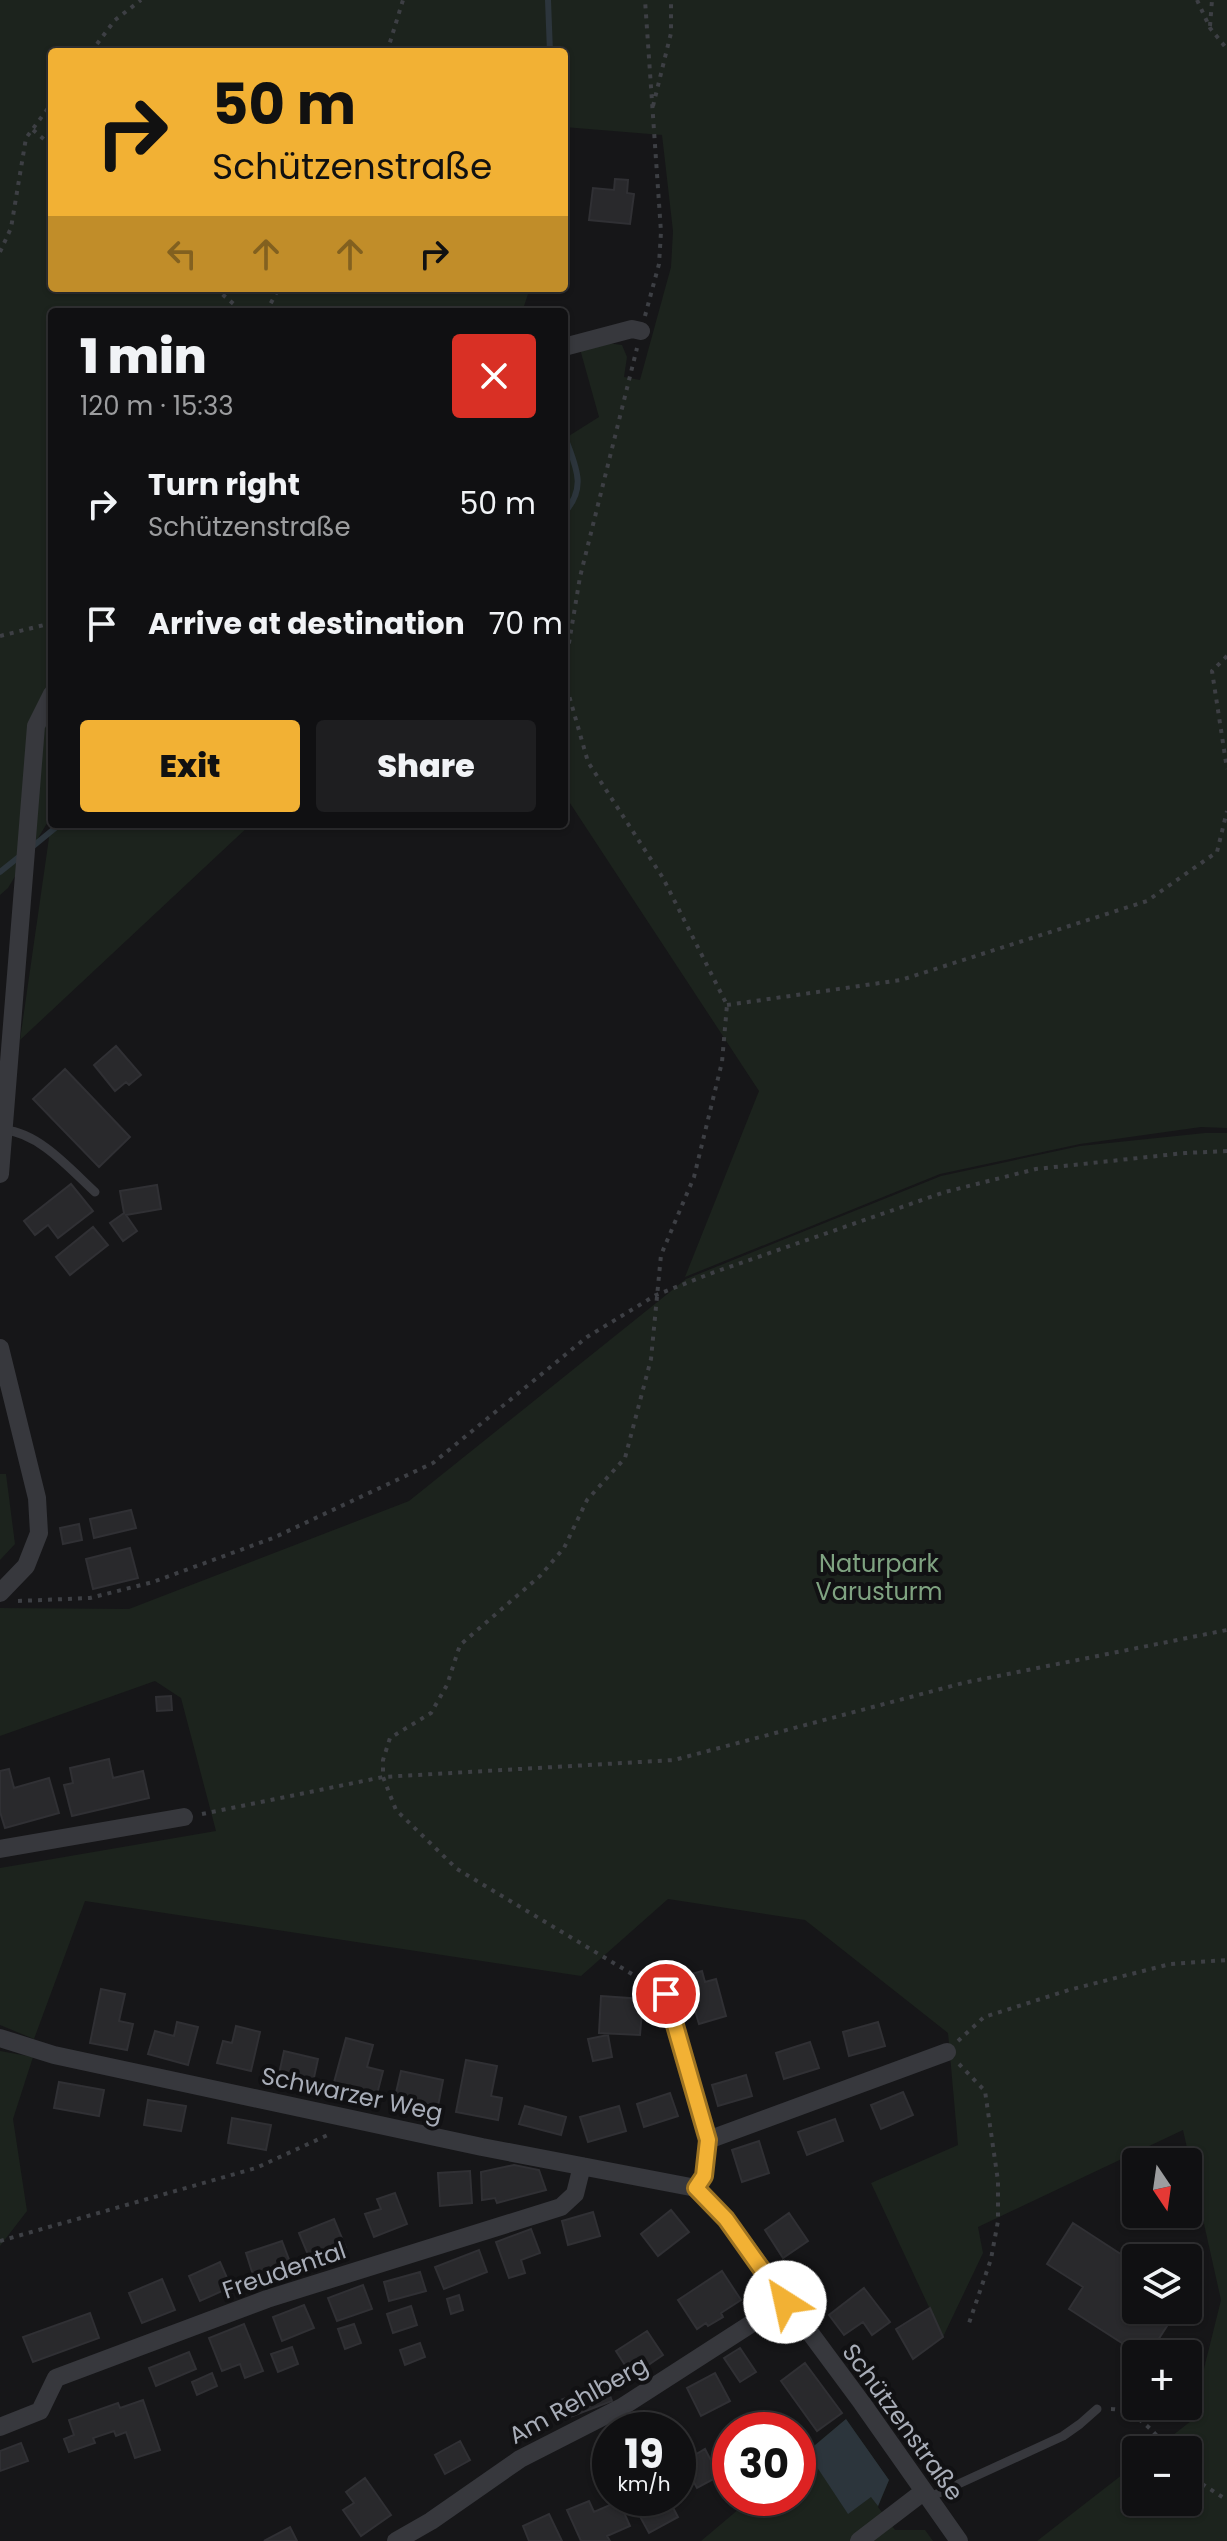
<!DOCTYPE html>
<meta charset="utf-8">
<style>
body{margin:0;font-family:Poppins,sans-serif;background:#1e1e20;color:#f1f3f6;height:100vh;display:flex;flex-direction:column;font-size:30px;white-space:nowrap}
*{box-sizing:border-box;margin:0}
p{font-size:26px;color:#9c9d9f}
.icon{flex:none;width:44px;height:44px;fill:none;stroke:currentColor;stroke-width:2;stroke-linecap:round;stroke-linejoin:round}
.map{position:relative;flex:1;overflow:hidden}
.sheet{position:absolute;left:48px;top:308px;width:520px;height:520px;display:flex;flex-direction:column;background:#101012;border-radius:8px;box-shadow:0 2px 6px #0004,0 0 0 2px #303032}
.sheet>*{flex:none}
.hud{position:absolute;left:48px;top:48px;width:520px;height:244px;border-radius:8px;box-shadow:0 2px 6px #0004,0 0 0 2px #303032;background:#f2b134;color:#111;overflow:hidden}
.needle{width:52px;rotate:167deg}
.fabs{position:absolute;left:1122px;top:2148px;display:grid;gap:16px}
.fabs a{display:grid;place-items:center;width:80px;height:80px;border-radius:8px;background:#101012;box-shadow:0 2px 6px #0004,0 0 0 2px #303032;font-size:40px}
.speed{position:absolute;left:592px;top:2412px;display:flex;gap:16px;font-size:40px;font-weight:700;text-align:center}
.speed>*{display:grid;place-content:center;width:104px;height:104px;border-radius:50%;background:#101012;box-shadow:0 2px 6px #0004,0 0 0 2px #303032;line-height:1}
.speed small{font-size:20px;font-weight:400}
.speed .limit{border:12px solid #d22;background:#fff;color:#111}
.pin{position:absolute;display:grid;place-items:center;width:68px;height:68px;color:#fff;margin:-34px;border:4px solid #fff;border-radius:50%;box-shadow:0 2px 8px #0007}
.me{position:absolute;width:88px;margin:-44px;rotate:325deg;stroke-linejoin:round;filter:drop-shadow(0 0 6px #0008)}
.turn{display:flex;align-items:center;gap:28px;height:168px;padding:0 32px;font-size:36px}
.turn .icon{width:104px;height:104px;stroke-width:2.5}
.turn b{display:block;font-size:56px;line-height:68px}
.lanes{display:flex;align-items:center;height:76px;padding:0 32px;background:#0003;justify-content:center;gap:40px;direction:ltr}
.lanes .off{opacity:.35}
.round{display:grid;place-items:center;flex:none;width:84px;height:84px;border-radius:8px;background:#1e1e20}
.headline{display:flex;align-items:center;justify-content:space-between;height:136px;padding:0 32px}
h1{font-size:48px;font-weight:800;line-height:60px}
.action{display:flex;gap:16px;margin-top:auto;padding:16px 32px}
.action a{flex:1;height:92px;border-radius:8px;background:#f2b134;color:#111;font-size:32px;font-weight:800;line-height:92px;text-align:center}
.action a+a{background:#1e1e20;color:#f1f3f6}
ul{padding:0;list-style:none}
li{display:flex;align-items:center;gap:24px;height:120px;padding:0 32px}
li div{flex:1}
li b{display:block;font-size:30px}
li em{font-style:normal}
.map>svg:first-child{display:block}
.green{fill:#1c231d}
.water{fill:#2c353c}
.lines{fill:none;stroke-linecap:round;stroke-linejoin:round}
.stream{stroke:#2c353c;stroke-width:6}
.building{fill:#29292c;stroke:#303034;stroke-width:2}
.path{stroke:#3d3f44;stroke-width:4;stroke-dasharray:4 6;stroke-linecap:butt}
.lane{stroke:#37383d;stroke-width:9}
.street{stroke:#37383d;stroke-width:18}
.route-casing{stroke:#9d7322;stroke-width:20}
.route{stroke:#f2b134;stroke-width:14}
.labels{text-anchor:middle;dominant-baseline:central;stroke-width:8;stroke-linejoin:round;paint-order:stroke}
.park-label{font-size:24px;fill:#7fa381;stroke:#111113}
.street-label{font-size:24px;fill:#a8adb8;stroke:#111113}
</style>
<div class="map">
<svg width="1227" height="2541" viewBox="0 0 1227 2541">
<rect width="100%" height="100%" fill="#161618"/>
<path class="green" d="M0,0H1227V1128L1201,1127L1080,1144L940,1174L685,1277L759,1091L564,794V439L599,417L580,349L607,343L622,345L627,357L624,377L640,380L671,267L673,231L662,135L564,127V52H52V288H530L522,312H52V815L8,888L0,895Z
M52,817V824H251L20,1040Z
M1205,1133H1227V2541H1037L1136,2464V2502H1188V2450H1154L1191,2421L1221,2300L1183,2130L978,2227L983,2253L943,2337L871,2183L958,2145L948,2033L805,1920L668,1899L581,1976L85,1901L34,2039L0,2025V1868L216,1831L181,1698L155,1681L0,1736V1608L129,1609L409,1501L686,1279L941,1176L1080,1146Z
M0,1474H6L15,1544L0,1560Z
M0,2051L33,2057L13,2119L27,2211L0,2246Z
M846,2419L889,2480L878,2507L895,2530H925L933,2541H701L752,2498H798V2459Z"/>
<path class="water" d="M846,2419L889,2480L878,2506L871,2497L848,2514L807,2452Z"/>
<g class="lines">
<path class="stream" d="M548,0L550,52
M564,434C574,464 589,486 564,513
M32,847L60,824
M0,872L20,856"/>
</g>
<path class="building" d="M615,179L628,180L627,193L634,194L630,224L589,220L593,188L614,190Z
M116,1046L141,1075L129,1085L126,1082L115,1091L94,1065Z
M65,1069L130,1137L99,1167L33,1099Z
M71,1184L93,1211L58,1238L48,1225L35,1235L24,1221Z
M157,1185L161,1209L126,1215L137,1231L123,1241L110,1223L124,1213L120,1191Z
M93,1227L108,1245L70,1275L56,1257Z
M131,1510L136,1528L94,1538L90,1519Z
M79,1524L82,1540L63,1544L60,1528Z
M130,1548L138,1578L93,1589L86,1559Z
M171,1696L172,1710L157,1711L156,1697Z
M109,1759L113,1778L143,1771L149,1798L72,1816L64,1785L73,1783L70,1768Z
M9,1769L14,1788L49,1778L59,1813L5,1828L0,1812V1771Z
M702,1971L705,1982L716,1979L726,2016L699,2024L685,1976Z
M101,1989L125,1994L119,2021L133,2024L127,2050L90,2043Z
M601,1996L643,1999L640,2035L599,2033Z
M177,2022L198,2027L188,2065L148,2054L155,2031L174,2036Z
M878,2022L885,2046L849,2056L843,2032Z
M236,2026L260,2032L251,2071L217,2063L223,2041L232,2043Z
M608,2035L612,2057L593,2061L588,2039Z
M346,2038L373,2045L367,2067L383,2071L376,2098L333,2086Z
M810,2042L819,2068L784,2079L776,2053Z
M284,2051L318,2059L313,2082L279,2074Z
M466,2060L497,2066L491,2096L502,2098L498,2120L456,2112Z
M401,2071L443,2080L438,2106L395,2097Z
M746,2075L752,2096L718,2106L712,2085Z
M59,2082L104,2090L99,2116L54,2108Z
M903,2092L913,2115L881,2129L871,2105Z
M670,2093L678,2116L644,2127L637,2104Z
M148,2100L186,2106L181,2131L144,2125Z
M525,2106L566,2117L561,2135L519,2124Z
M619,2106L626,2131L588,2142L580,2117Z
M232,2118L271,2125L266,2150L228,2143Z
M835,2119L843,2141L807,2155L798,2132Z
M759,2141L769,2173L742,2182L732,2150Z
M514,2165L539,2170L546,2190L497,2203L495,2198L482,2200L481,2172Z
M470,2171L472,2203L440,2206L438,2173Z
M395,2193L407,2224L374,2237L365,2214L381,2209L377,2199Z
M671,2210L689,2232L658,2256L641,2234Z
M593,2212L600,2236L568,2245L562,2221Z
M789,2213L808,2241L783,2258L765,2230Z
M334,2219L346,2248L311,2262L299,2233Z
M1073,2223L1136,2264V2310H1153L1150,2315L1167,2326L1149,2354H1139L1069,2309L1083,2287L1047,2264Z
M531,2229L540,2253L521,2260L525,2273L509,2278L496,2242Z
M282,2241L291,2265L254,2278L246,2253Z
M479,2250L487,2272L444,2289L435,2267Z
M220,2262L231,2287L200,2301L189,2276Z
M722,2271L741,2300L721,2313L723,2317L708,2326L706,2323L697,2329L678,2300Z
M420,2272L426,2291L389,2301L384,2282Z
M162,2279L175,2310L142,2323L129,2293Z
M363,2285L372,2309L337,2321L328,2298Z
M864,2288L890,2322L872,2335L863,2322L844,2335L829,2315Z
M459,2295L463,2310L451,2314L447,2299Z
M304,2305L314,2328L282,2341L273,2317Z
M411,2306L417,2325L393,2333L387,2314Z
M930,2308L943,2337L913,2359L896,2329Z
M90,2313L99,2338L33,2362L23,2337Z
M244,2324L263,2371L245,2378L240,2364L222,2371L209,2338Z
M354,2324L361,2343L345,2349L338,2329Z
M647,2331L663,2355L632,2376L616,2351Z
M420,2343L425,2357L405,2365L400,2350Z
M292,2347L298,2364L278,2372L271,2354Z
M740,2348L756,2372L740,2382L724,2358Z
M189,2352L196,2369L156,2386L149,2368Z
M805,2363L842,2413L817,2431L781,2381Z
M212,2373L217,2386L197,2395L192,2382Z
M715,2373L730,2401L701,2416L687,2388Z
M605,2383L612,2401L557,2422L550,2404Z
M143,2400L160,2450L135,2458L126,2432L116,2436L114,2431L93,2438L95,2443L69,2452L64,2439L74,2435L69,2420L118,2403L120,2408Z
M460,2441L470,2460L445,2474L435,2455Z
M21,2443L28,2461L0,2471V2451Z
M705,2449L719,2476L697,2488L683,2462Z
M365,2478L391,2515L361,2536L343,2510L354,2503L346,2492Z
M630,2498H668L678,2517L649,2533Z
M589,2501L594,2512L619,2501L630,2526L607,2536L610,2541H581L567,2510Z
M549,2514L562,2541H529L523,2526Z
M290,2527L297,2541H264Z"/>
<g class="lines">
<path class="path" d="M1197,0L1210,28L1227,49
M1210,26L1212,0
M91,52L115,20L141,0
M387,52L403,0
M653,106L671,33V0
M33,130L52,146
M0,252L11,228L26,138L52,103
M215,288L243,312
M266,312L279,288
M645,316L659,264L661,232L645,0
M0,636L52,623
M1227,656L1212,671L1227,769
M564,673L580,577L637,348
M564,678L588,762L663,878L727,1005L722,1062L694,1177L661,1255L651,1359L625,1458L587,1500L564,1548L540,1576L460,1645L447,1685L431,1713L390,1738L383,1760V1777L396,1810L457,1869L652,1986
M727,1005L901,980L1147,901L1217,852L1227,811
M18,1601L90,1598L153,1582L273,1538L433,1463L587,1337L656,1295L712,1273L945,1192L1036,1169L1185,1153L1227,1151
M202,1814L383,1777L674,1760L963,1683L1227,1630
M958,2041L984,2017L1069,1990L1170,1964L1227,1960
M959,2064L985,2091L998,2181V2221L991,2259L968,2326
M0,2241L256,2168L332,2133
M1111,2409C1137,2410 1154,2433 1170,2450
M1188,2470L1199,2482L1227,2500"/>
<path class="lane" d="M5,1130C39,1133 70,1169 95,1192
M928,2498L1063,2436L1080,2424L1097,2409"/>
<path class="street" d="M564,347L632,329L641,331
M0,1174L36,726L52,694
M0,1348L37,1498L39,1533L26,1566L0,1593
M0,1849L184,1817
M666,1994L708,2140L704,2176L696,2188
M0,2038L54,2055L482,2147L696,2188L726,2219L862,2403L959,2541
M708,2140L947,2052
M0,2427L40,2411L56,2378L267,2299L561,2207L575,2194L582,2166
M396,2541L431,2521L520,2459L622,2407L785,2302
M859,2541L923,2492"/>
</g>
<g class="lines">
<defs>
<path id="route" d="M666,1994L708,2140L704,2176L696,2188L726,2219L785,2302"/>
</defs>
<use href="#route" class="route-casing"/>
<use href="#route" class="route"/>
</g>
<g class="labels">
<g class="park-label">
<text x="879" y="1563">Naturpark<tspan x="879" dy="28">Varusturm</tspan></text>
</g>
<g class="street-label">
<text transform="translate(352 2094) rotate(12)">Schwarzer Weg</text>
<text transform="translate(284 2270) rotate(-19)">Freudental</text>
<text transform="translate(578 2400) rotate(-29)">Am Rehlberg</text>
<text transform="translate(903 2422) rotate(54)">Schützenstraße</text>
</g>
</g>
</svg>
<div class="fabs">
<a><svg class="needle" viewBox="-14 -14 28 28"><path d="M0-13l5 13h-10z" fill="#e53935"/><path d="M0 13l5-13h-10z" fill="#9c9d9f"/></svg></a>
<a><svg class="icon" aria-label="layers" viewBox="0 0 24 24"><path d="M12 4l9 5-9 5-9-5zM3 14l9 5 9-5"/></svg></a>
<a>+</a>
<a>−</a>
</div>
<div class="speed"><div>19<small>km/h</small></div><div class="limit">30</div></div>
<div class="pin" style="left:666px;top:1994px;background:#d93025"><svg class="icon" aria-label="arrive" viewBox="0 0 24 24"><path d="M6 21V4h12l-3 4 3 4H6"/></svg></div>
<svg class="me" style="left:785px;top:2302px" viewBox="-20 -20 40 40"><circle r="19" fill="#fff"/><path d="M0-13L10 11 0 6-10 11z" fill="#f2b134"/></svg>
<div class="hud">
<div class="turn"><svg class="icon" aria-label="right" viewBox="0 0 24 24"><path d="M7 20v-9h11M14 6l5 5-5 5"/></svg><div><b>50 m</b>Schützenstraße</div></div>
<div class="lanes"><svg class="icon off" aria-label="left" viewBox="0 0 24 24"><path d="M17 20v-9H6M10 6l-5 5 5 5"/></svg><svg class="icon off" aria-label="ahead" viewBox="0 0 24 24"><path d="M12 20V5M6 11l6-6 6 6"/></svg><svg class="icon off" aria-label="ahead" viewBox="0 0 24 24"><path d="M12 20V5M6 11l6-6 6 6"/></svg><svg class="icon" aria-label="right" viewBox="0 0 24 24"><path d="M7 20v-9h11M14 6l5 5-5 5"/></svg></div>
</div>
<section class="sheet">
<div class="headline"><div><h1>1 min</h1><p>120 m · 15:33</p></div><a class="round" style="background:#d93025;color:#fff"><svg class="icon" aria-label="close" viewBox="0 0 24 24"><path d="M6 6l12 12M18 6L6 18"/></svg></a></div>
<ul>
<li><svg class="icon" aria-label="right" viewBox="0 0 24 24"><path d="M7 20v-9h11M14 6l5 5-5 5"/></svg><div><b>Turn right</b><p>Schützenstraße</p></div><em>50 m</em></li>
<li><svg class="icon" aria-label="arrive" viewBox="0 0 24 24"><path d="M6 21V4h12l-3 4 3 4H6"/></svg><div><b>Arrive at destination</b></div><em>70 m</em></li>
</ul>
<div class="action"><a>Exit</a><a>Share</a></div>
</section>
</div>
